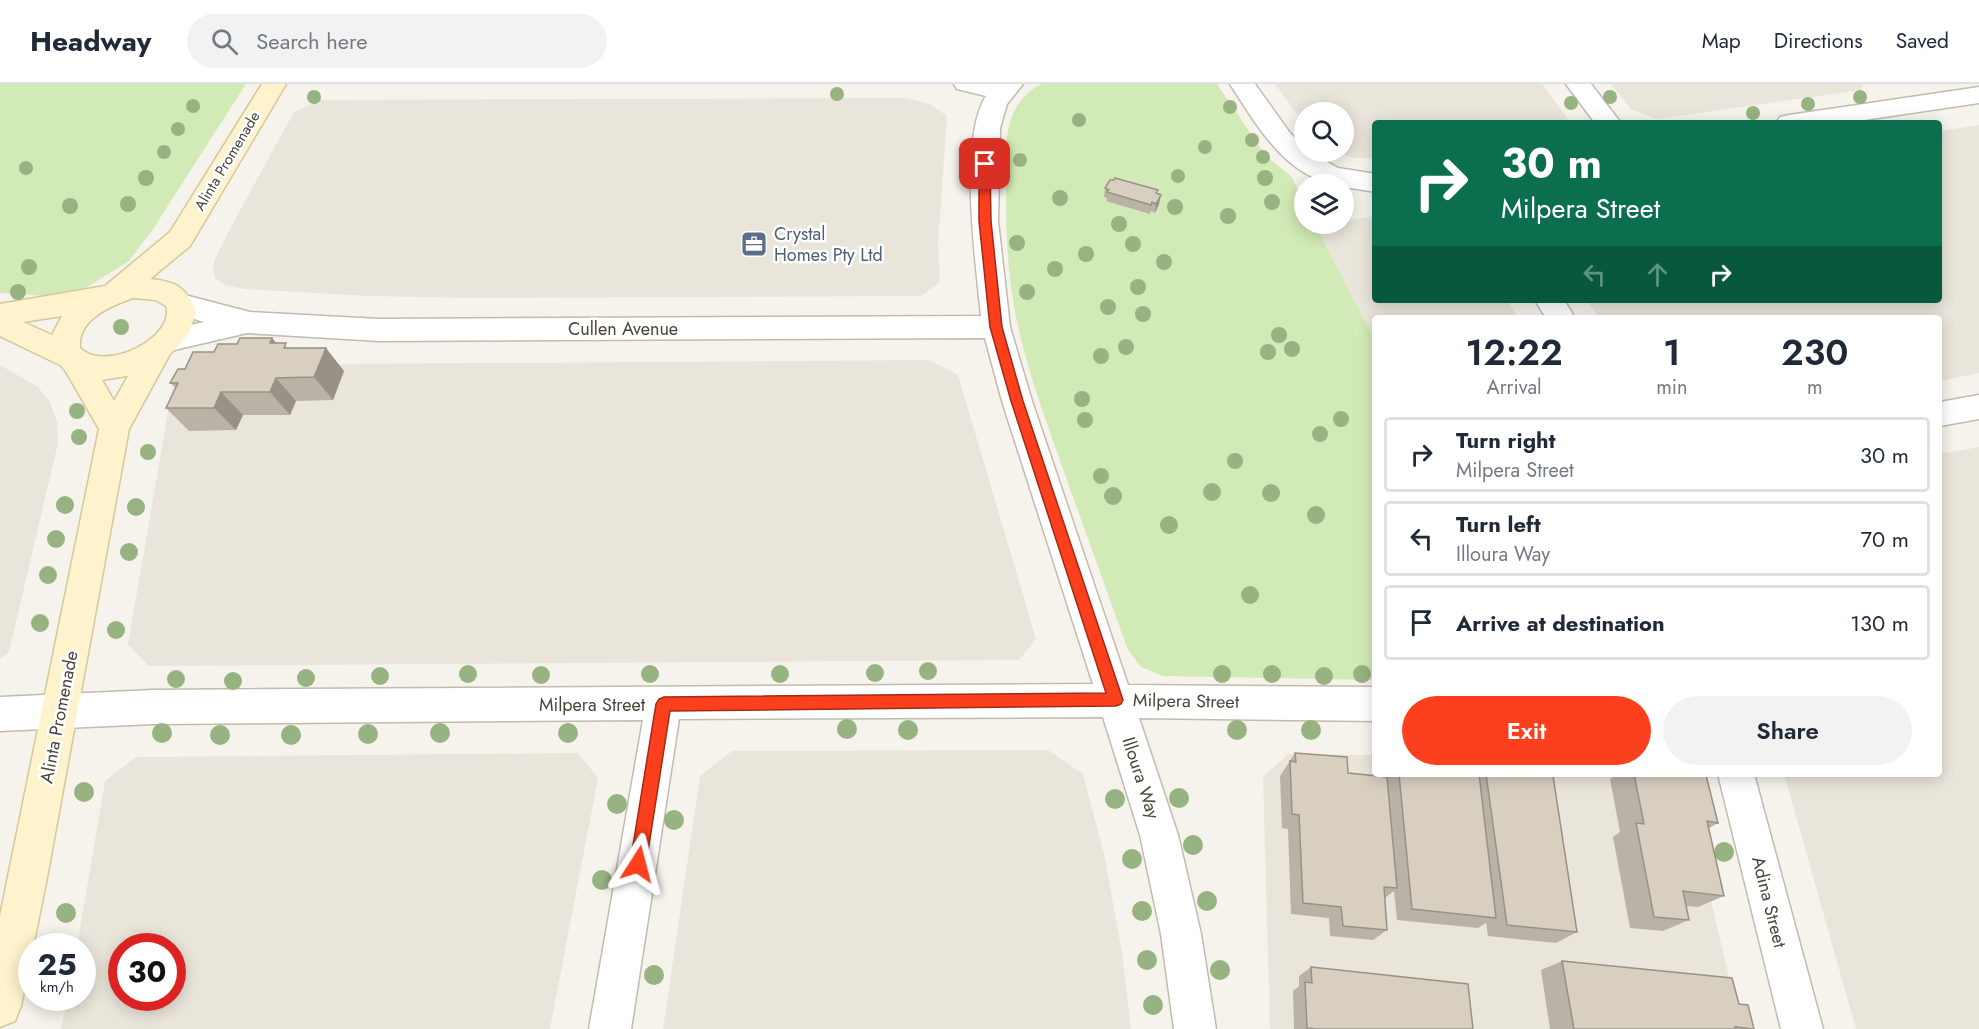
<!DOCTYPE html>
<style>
body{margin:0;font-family:Jost,sans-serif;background:#f2f2f3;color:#1f2937;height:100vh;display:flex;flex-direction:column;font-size:22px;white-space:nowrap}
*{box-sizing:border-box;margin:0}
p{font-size:20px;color:#747a83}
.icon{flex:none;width:33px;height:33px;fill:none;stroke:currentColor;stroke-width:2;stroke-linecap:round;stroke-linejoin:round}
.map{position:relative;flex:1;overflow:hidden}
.panel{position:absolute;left:1372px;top:231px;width:570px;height:462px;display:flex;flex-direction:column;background:#fff;border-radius:6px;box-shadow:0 3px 15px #0003}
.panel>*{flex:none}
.top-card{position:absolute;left:1372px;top:36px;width:570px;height:183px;border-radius:6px;box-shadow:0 3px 15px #0003;background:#0b6e4f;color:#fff;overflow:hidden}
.tools{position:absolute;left:1294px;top:18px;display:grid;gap:12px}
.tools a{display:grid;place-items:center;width:60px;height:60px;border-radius:50%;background:#fff;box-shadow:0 3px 15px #0003;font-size:30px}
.speed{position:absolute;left:18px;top:849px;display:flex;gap:12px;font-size:30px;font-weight:700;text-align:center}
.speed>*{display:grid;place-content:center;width:78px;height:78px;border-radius:50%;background:#fff;box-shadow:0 3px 15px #0003;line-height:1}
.speed small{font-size:15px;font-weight:400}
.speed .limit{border:9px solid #d22;background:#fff;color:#111}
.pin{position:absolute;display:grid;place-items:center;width:51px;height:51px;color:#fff;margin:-26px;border-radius:12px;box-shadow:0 3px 9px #0006}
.me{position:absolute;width:66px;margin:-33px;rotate:9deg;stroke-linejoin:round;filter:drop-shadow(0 0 4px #0008)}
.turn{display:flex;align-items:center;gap:21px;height:126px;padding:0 30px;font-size:27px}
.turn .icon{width:78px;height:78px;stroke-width:2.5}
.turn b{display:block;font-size:42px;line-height:51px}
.lanes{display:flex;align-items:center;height:57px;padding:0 30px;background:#0003;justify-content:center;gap:30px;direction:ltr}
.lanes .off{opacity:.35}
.eta{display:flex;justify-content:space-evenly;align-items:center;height:102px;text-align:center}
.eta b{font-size:36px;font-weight:600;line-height:42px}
.cta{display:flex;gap:12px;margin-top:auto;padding:12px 30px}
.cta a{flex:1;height:69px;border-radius:36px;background:#fc3f1d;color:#fff;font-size:24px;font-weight:600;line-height:69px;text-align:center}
.cta a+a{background:#f2f2f3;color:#1f2937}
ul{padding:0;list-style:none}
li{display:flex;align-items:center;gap:18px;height:75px;margin:0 12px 9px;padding:0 18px;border:3px solid #e0e1e3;border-radius:6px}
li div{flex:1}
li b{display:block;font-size:22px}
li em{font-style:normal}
header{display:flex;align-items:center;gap:36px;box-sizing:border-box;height:84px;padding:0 30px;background:#fff;border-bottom:2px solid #e0e1e3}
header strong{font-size:28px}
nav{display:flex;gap:33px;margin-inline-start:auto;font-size:21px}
.search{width:420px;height:54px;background:#f2f2f3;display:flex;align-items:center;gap:15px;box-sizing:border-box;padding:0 21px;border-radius:33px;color:#747a83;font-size:22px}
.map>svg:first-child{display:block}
.residential{fill:#eae5da;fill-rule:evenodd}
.green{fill:#d2eab5}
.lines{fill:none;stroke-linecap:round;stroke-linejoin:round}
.street-casing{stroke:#c2bbae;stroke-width:3}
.secondary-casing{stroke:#d6c79b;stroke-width:3}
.street{fill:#fff;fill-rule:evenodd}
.secondary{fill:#fff3cd;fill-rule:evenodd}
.tree{fill:#97b381}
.wall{fill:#bab2a6}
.shaded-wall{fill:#979187}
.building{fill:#d8cfc1;stroke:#979187;stroke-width:1.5}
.route{fill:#fc3f1d;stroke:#a42913;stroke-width:1.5}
.labels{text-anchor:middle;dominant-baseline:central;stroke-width:5;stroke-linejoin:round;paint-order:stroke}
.far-street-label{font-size:15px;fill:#4b4439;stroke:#fff}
.service-label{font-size:18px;fill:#4e5e75;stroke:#fff;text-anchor:start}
.street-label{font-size:18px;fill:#4b4439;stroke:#fff}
</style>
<header>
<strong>Headway</strong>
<div class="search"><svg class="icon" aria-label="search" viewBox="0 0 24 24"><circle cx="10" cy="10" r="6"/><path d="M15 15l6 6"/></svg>Search here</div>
<nav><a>Map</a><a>Directions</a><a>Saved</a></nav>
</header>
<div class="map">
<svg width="1979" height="945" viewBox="0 0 1979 945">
<rect width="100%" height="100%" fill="#f6f3ec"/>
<path class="residential" d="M1275,0H1542L1568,35L1565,39H1376L1375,74H1354L1336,68H1344V28H1305V41Z
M1611,0H1863L1861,6L1657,35L1632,26Z
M906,14L930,20L947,32L938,161L940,198L921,212L480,214L368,212L245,205L225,201L215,194L213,186L214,177L233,139L294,28L320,16Z
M1979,41V289L1940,297V234H1599L1587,216H1940V47Z
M1375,132L1376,216H1507L1518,234H1376L1375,256L1316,141L1344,140V137Z
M929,276L958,291L1036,555L1019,576L149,582L128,561L172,304L178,293L197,281Z
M0,281L38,303L50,318L57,338L58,359L9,568L0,575Z
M1979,363V945H1856L1784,690H1940V370Z
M1048,666L1083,690L1105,774L1122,869L1131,945H663L700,692L732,667Z
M578,669L598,694L550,945H61L68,914H82V862H77L105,697L136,673ZM172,862V914H122V862Z
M1288,670L1375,671L1376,690H1671L1684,700L1741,945H1270L1263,693Z"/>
<path class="green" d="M0,0H246L153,145L129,177L89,202L69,209L46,212L0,209Z
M1041,0H1217L1266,72L1291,92L1305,119V140H1315L1375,256V596L1163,592L1141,583L1128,566C1105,502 1082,438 1059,374C1042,324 1023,275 1014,222C1007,183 1006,144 1006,105C1005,67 1001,21 1041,0Z"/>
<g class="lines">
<defs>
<path id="street" d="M954,0H1023L1007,20L1000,44L998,137L1010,243L1032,317L1128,601L1376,603V637L1139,634L1178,751L1201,850L1216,945H1174L1161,850L1140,751L1103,633L679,635L631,945H589L643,636L153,640L0,647V613L153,606L1093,600L1002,317L985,254L379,257L247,249L170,267L160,264L155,256L160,248L204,238L171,228L167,221L171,214L181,210L250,228L379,235L981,232C976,180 958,56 986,12L957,5Z
M1230,0H1255L1290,49L1305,64V68H1310L1338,84L1376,90V108L1344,103V100C1289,100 1256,40 1230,0Z
M1566,0H1591L1621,39H1595Z
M1979,3V19L1844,39H1776L1780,33L1789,31Z
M1535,216H1564L1575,234H1546Z
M1979,311V335L1940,342V318Z
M1718,690H1754L1823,945H1781Z"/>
<path id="secondary" d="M262,0H286L190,162L150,195C176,197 187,204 196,228L188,251L170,270L129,345L46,799L21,922L15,937L0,943V832L99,345L65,286L60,281L0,252V220L105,202L170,148ZM133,214L156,216L166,222C176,253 106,289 80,264C77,236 110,222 133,214ZM62,232L52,251L23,238ZM127,292H128L114,317L102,296Z"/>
</defs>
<use href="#street" class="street-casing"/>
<use href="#secondary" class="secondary-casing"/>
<use href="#street" class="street"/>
<use href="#secondary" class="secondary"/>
</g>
<g class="tree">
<circle cx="837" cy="10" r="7"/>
<circle cx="314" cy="13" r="7"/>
<circle cx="1610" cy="13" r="7"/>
<circle cx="1860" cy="13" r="7"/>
<circle cx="1571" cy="19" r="7"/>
<circle cx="1808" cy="20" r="7"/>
<circle cx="193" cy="22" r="7"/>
<circle cx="1230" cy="23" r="7"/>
<circle cx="1753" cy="29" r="7"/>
<circle cx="1079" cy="36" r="7"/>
<circle cx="178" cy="45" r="7"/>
<circle cx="1252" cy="56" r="7"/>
<circle cx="1205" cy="63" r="7"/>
<circle cx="164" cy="68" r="7"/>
<circle cx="1263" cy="73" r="7"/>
<circle cx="1020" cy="76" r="7"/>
<circle cx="26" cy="84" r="7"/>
<circle cx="1178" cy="92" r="7"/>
<circle cx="146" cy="94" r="8"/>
<circle cx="1265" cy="94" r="8"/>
<circle cx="1060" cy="114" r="8"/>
<circle cx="1272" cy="118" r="8"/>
<circle cx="128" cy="120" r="8"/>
<circle cx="70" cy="122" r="8"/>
<circle cx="1175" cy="123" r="8"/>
<circle cx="1228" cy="132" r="8"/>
<circle cx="1119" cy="140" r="8"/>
<circle cx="1017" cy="159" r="8"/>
<circle cx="1133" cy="160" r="8"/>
<circle cx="1086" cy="170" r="8"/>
<circle cx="1164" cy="178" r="8"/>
<circle cx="29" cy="183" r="8"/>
<circle cx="1055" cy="185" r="8"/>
<circle cx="1138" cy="203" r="8"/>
<circle cx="18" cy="208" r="8"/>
<circle cx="1027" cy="208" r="8"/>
<circle cx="1108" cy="223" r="8"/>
<circle cx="1143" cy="230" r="8"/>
<circle cx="121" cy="243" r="8"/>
<circle cx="1279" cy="251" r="8"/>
<circle cx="1126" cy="263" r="8"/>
<circle cx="1292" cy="265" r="8"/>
<circle cx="1268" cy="268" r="8"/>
<circle cx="1101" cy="272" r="8"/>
<circle cx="1082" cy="315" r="8"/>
<circle cx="77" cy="327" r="8"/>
<circle cx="1341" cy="335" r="8"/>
<circle cx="1085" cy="336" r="8"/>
<circle cx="1320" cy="350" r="8"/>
<circle cx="79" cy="353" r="8"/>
<circle cx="148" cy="368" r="8"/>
<circle cx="1235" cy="377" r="8"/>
<circle cx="1101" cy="392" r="8"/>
<circle cx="1212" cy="408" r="9"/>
<circle cx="1271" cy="409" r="9"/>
<circle cx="1113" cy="412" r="9"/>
<circle cx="65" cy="421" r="9"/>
<circle cx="136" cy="423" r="9"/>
<circle cx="1316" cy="431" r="9"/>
<circle cx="1169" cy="441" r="9"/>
<circle cx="56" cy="455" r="9"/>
<circle cx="129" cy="468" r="9"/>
<circle cx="48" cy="491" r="9"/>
<circle cx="1250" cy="511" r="9"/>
<circle cx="40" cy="539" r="9"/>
<circle cx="116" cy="546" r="9"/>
<circle cx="928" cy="587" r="9"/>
<circle cx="875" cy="589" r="9"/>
<circle cx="468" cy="590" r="9"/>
<circle cx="650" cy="590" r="9"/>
<circle cx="780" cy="590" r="9"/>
<circle cx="1222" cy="590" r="9"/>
<circle cx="1272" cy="590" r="9"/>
<circle cx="1362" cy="590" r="9"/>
<circle cx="541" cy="591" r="9"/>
<circle cx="380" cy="592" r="9"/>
<circle cx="1324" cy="592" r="9"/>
<circle cx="306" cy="594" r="9"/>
<circle cx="176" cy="595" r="9"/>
<circle cx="233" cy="597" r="9"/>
<circle cx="847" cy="645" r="10"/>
<circle cx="908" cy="646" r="10"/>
<circle cx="1237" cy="646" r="10"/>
<circle cx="1311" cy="646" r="10"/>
<circle cx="162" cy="649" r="10"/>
<circle cx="440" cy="649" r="10"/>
<circle cx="568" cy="649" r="10"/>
<circle cx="368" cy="650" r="10"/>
<circle cx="220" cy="651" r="10"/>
<circle cx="291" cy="651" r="10"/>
<circle cx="84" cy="708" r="10"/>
<circle cx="1179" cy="714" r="10"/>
<circle cx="1115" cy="715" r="10"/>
<circle cx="617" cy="720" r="10"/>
<circle cx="674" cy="736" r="10"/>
<circle cx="1193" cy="761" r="10"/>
<circle cx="1724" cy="768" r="10"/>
<circle cx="1132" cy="775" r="10"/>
<circle cx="602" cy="796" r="10"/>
<circle cx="1207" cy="817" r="10"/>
<circle cx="1142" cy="827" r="10"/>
<circle cx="66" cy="829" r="10"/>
<circle cx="1147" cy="876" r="10"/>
<circle cx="1220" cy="886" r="10"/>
<circle cx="654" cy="891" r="10"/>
<circle cx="1153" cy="921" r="10"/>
</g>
<path class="wall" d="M1105,104L1157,109L1159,120L1155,129L1151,127L1150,130L1106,117L1107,114L1104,113Z
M277,259L344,287L333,316L296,317L290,331H243L236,346L189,347L166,324L176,304L170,299L185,285L214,268Z
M1295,669L1348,689L1384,693V690H1533L1577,848L1556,859L1488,852L1486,839L1478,844L1397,836L1394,807L1385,814L1387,846L1373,856L1330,852L1329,834L1291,830L1288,745L1282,744L1280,692Z
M1618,690H1695L1718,739L1709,744L1724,812L1698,823L1686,822L1689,836L1663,847L1630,844L1613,753L1620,748L1610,695Z
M1562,877L1739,920L1752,945H1550L1541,886Z
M1311,883L1473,945H1294L1293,907L1299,902V892Z"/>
<path class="shaded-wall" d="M1161,111L1159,120L1155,129L1156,120Z
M272,254L292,277L270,259Z
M326,264L344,287L333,316L314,293Z
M276,294L296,317L290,331L270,308Z
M221,308L243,331L236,346L214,324Z"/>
<path class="building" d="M1115,94L1158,106L1156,109L1161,111L1156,120L1152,118L1151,121L1107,108L1109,106L1105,104L1110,96H1114Z
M240,254H272L270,259H286L284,264H326L314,293L276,294L270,308H221L214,324H166L178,299H170L178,285H185L193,268H214L218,260H237Z
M1295,669L1347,673L1348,689L1387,693L1397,804L1384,803L1387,846L1343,842L1341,823L1303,819L1299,731L1292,730L1290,677L1296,678Z
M1399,690H1479L1496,834L1412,825Z
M1486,690H1533L1553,692L1577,848L1507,841Z
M1634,690H1695L1706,691L1718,739L1707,737L1724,812L1683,807L1689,836L1654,833L1636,739L1644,740Z
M1562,877L1732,894L1739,920L1748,921L1754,945L1735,943L1736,945H1574Z
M1311,883L1468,900L1473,945H1317L1307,944L1305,898L1312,899Z"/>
<path class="route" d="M985,76L990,80L991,137L1002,243L1023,317L1123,616L1121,620L1116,622L670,627L646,780L643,785L638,788L632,785L630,780L656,620L659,615L664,613L1106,609L1011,317L990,243L979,137V80Z"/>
<defs>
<symbol id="office-square" viewBox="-11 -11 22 22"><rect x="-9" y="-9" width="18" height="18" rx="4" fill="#5c6f8a" stroke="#fff"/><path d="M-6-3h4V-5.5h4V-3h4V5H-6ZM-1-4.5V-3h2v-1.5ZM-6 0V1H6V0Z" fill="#fff"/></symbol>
</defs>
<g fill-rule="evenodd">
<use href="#office-square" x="739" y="145" width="30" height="30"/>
</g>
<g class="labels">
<g class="far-street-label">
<text transform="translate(227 77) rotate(-59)">Alinta Promenade</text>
</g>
<g class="service-label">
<text x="774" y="150">Crystal<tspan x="774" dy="21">Homes Pty Ltd</tspan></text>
</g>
<g class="street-label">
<text x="623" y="245">Cullen Avenue</text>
<text transform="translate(1186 617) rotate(1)">Milpera Street</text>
<text x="592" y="621">Milpera Street</text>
<text transform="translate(59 633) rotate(-79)">Alinta Promenade</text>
<text transform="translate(1141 694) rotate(72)">Illoura Way</text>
<text transform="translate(1769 818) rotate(76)">Adina Street</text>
</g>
</g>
</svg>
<div class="tools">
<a><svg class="icon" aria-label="search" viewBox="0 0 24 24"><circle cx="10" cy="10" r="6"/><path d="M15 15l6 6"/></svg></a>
<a><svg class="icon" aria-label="layers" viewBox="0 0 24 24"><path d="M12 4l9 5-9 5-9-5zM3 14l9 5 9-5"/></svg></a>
</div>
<div class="speed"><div>25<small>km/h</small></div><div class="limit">30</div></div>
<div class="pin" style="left:985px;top:80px;background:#d93025"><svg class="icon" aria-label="arrive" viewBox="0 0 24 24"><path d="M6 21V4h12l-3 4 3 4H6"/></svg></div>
<svg class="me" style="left:638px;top:780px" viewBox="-20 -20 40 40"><path d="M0-17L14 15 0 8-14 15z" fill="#fc3f1d" stroke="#fff" stroke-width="4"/></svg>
<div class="top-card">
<div class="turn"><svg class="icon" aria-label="right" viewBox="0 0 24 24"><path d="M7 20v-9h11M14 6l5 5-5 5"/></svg><div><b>30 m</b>Milpera Street</div></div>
<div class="lanes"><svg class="icon off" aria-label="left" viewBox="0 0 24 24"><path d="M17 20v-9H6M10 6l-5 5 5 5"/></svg><svg class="icon off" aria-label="ahead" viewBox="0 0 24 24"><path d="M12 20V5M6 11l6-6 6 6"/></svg><svg class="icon" aria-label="right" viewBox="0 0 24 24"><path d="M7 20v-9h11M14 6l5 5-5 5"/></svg></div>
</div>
<section class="panel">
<div class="eta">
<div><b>12:22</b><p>Arrival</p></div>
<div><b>1</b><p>min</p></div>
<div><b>230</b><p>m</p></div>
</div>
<ul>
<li><svg class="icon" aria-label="right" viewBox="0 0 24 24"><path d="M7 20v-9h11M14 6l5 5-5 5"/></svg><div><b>Turn right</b><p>Milpera Street</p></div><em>30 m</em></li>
<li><svg class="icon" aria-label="left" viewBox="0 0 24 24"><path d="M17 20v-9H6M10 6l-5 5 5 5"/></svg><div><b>Turn left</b><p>Illoura Way</p></div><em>70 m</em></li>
<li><svg class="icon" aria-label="arrive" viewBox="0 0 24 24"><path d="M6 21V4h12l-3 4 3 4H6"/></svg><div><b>Arrive at destination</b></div><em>130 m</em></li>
</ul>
<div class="cta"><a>Exit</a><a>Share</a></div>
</section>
</div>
